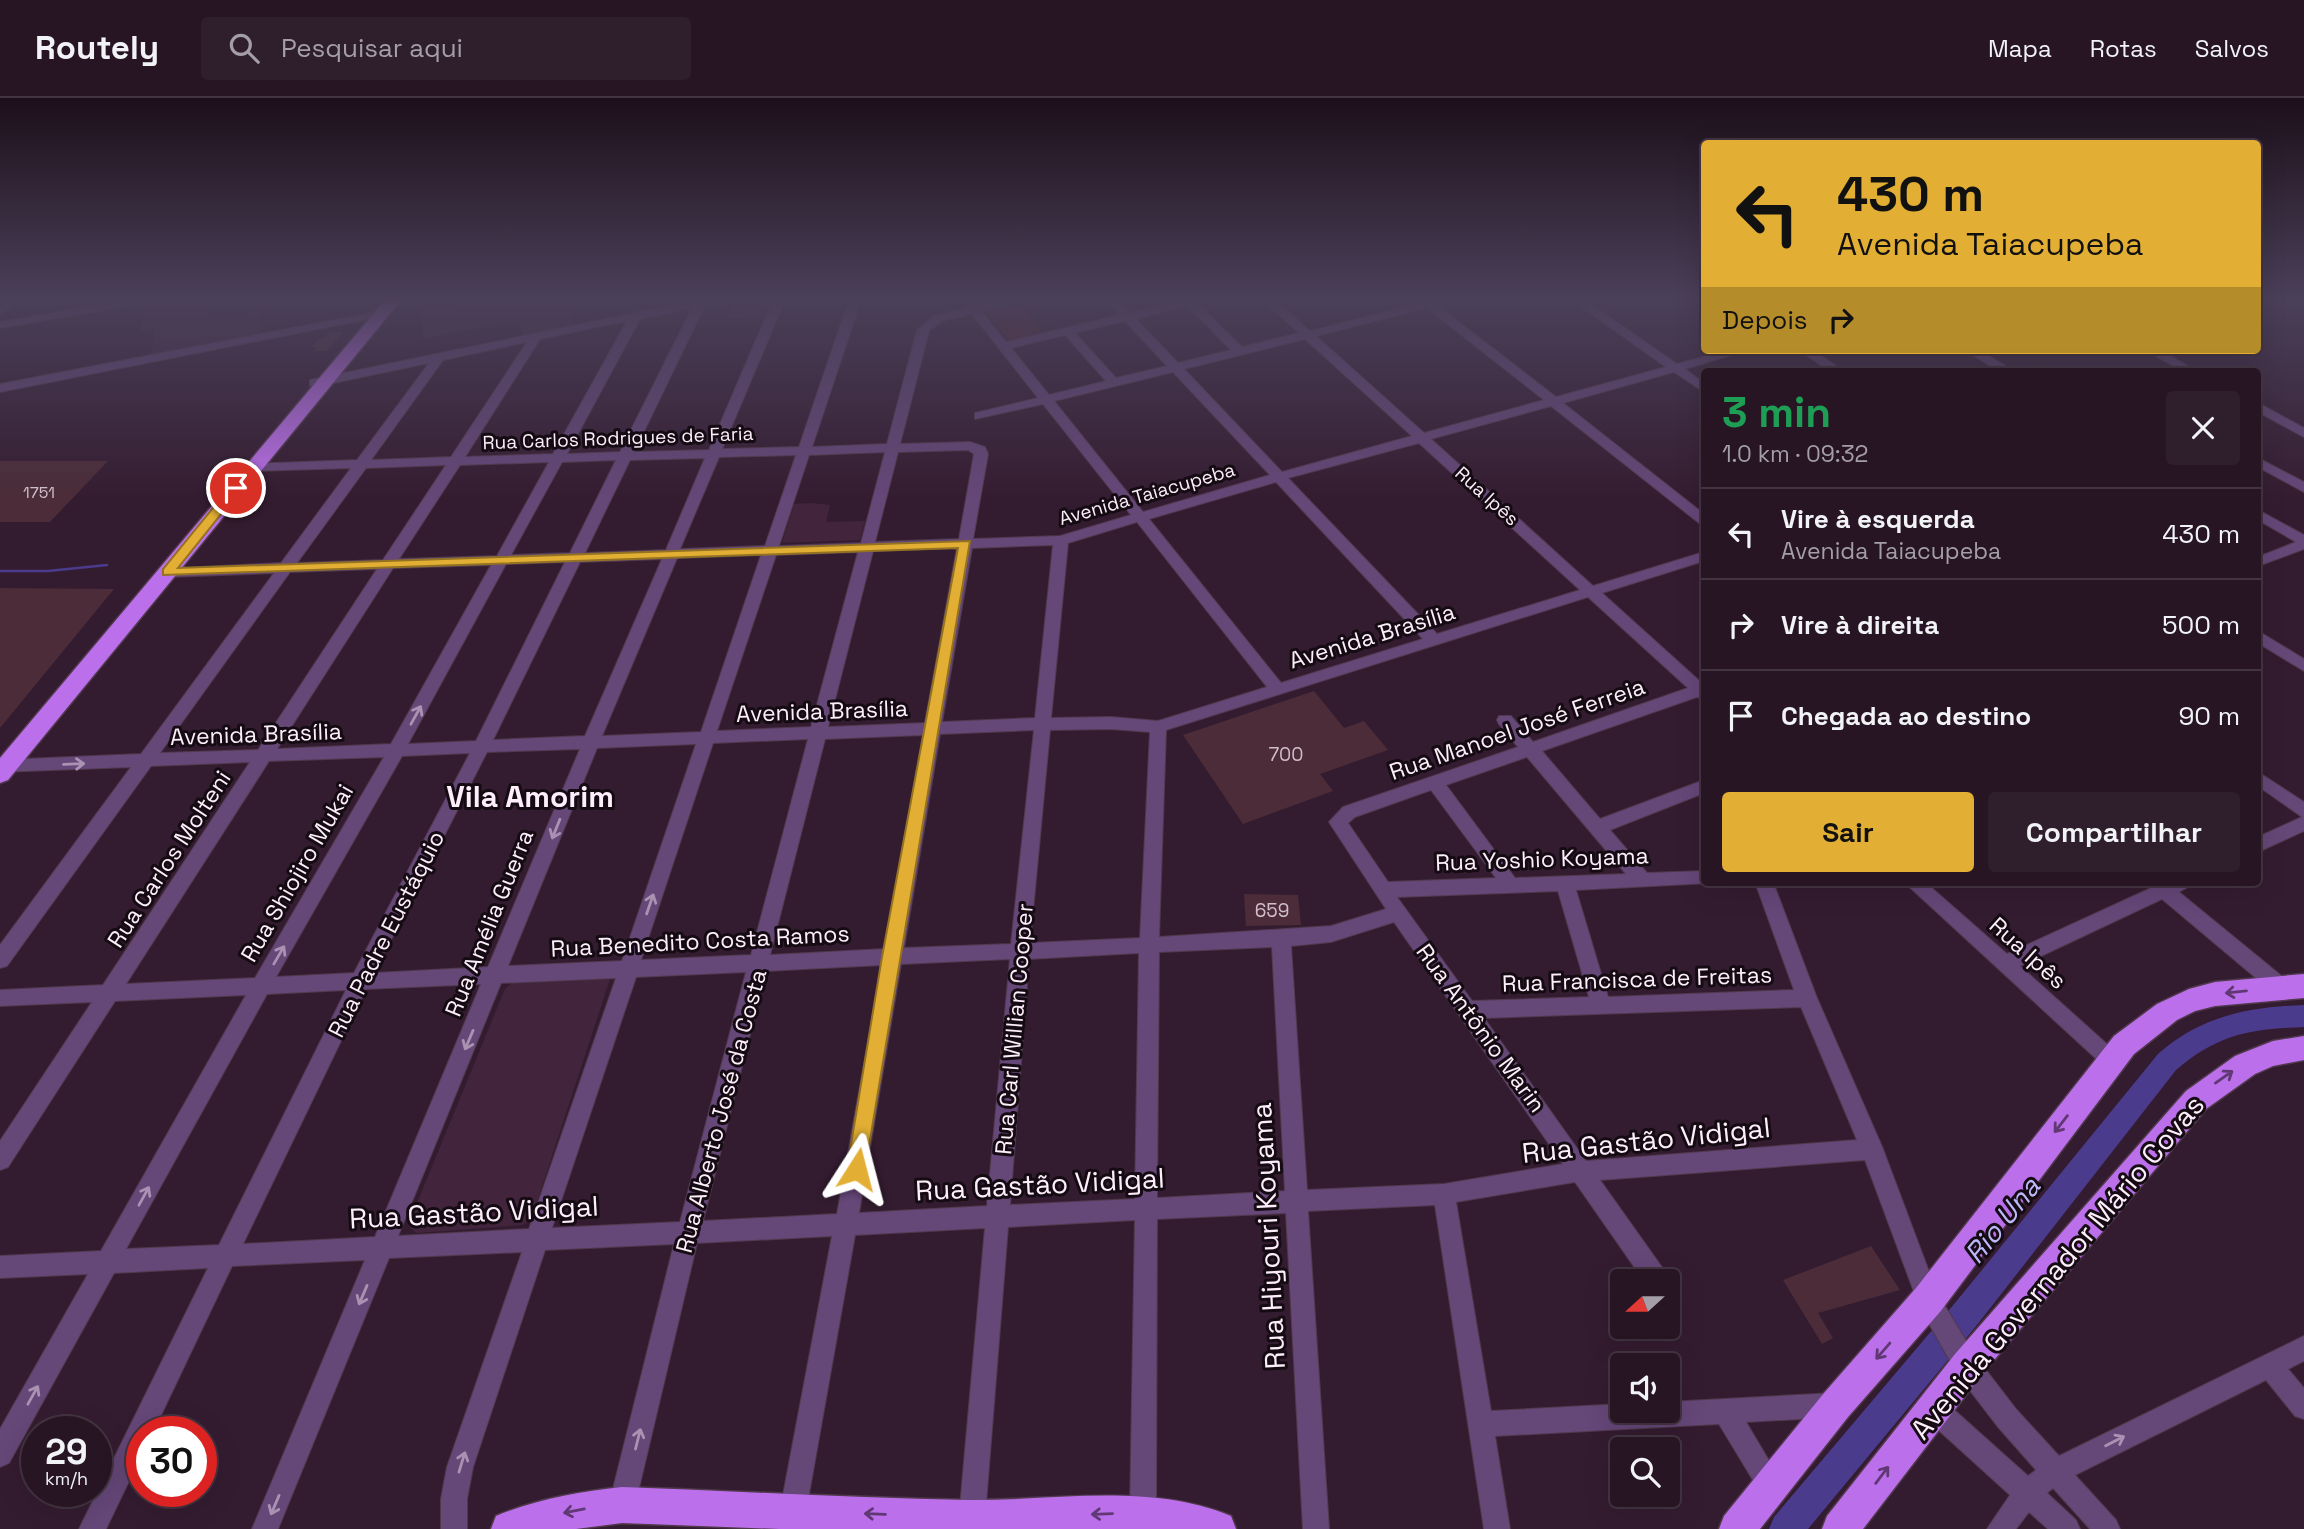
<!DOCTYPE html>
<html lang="pt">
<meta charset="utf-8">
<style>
body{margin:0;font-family:"Space Grotesk",sans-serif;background:#2f1e2c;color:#f1f3f6;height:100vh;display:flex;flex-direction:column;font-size:26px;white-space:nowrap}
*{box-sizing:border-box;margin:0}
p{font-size:23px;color:#a49fa6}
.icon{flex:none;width:38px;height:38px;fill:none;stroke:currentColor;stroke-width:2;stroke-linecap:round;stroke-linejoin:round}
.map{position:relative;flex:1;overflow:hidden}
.side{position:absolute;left:1701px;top:270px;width:560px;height:518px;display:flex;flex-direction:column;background:#271524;border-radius:7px;box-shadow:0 7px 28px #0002,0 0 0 2px #433441}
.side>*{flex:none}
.banner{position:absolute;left:1701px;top:42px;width:560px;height:214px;border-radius:7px;box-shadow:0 7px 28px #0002,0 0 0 2px #433441;background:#e2af34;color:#111;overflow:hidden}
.needle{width:46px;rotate:249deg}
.fabs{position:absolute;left:1610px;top:1171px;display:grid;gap:14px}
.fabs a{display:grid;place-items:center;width:70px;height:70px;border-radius:7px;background:#271524;box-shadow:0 7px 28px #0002,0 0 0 2px #433441;font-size:35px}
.speed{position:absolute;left:21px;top:1318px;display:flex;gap:14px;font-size:35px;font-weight:700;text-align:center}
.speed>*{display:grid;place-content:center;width:91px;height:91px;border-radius:50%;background:#271524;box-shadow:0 7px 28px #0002,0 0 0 2px #433441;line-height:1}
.speed small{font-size:18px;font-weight:400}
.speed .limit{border:10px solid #d22;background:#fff;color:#111}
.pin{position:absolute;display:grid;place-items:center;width:60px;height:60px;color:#fff;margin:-30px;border:4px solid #fff;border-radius:50%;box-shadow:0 2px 7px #0007}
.me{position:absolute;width:77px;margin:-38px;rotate:9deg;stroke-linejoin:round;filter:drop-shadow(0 0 5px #0008)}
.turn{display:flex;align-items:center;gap:24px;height:147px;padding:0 21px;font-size:32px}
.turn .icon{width:91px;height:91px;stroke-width:2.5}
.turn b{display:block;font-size:49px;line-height:60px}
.then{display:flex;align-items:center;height:66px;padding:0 21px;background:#0003;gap:14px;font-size:26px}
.round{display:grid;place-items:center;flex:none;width:74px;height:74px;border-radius:7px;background:#2f1e2c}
.headline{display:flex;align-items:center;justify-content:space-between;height:119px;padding:0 21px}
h1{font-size:42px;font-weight:700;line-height:52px;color:#1e9e55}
.cta{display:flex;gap:14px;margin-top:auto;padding:14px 21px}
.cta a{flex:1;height:80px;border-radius:7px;background:#e2af34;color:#111;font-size:28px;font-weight:700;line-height:80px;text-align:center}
.cta a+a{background:#2f1e2c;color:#f1f3f6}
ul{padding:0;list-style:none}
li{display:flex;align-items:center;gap:21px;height:91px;padding:0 21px;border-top:2px solid #433441}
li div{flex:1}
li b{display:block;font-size:26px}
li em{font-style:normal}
header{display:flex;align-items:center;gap:42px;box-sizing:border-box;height:98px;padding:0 35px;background:#271524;border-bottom:2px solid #433441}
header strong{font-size:33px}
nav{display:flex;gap:38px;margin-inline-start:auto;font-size:24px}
.search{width:490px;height:63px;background:#2f1e2c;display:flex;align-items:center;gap:18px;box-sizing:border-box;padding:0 24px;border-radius:7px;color:#a49fa6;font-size:26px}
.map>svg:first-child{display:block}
.built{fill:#42253d}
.green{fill:#551f23}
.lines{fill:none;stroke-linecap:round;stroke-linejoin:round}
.stream{stroke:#4b3b8c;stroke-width:2.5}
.river{fill:#4b3b8c;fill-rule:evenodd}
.building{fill:#4b2c38}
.minor-casing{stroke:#50394c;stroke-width:2}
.highway-casing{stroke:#50394c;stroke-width:3}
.minor{fill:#654778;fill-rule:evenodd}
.highway{fill:#bc6feb;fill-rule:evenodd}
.oneway{stroke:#aa92b3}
.oneway2{stroke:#603874}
.route{fill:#e2af34;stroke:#937222;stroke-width:2}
.labels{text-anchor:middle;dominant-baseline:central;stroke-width:6;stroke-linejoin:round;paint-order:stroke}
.far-number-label{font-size:16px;fill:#d1beca}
.far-street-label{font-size:19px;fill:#feeefb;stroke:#150b13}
.number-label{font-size:19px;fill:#d1beca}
.street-label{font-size:23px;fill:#feeefb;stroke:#150b13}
.near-street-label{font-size:28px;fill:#feeefb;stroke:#150b13}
.near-water-label{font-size:28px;font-style:italic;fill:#bdb7fa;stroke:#150b13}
.district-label{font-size:30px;font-weight:bold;fill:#feeefb;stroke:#150b13}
</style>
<header>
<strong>Routely</strong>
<div class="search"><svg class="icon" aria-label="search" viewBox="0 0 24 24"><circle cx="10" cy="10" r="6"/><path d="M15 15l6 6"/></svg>Pesquisar aqui</div>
<nav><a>Mapa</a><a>Rotas</a><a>Salvos</a></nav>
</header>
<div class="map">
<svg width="2304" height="1431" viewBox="0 0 2304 1431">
<rect width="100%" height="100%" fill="#341c30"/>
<path class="built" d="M162,202H212L210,221L259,212L261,238L151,260L154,230L140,233L146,205Z
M475,202H574L575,207L569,209L574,228L523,239L518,221L424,241L420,213Z
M811,405L830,407L826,424L865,423L860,442L782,445L794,406Z
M610,881L531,1122L522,1127L416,1135L408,1127L505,891L512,885Z"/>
<path class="green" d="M1020,207L1043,235L1008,242L986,214Z"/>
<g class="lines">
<path class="stream" d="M0,473H48L107,467"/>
<path class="river" d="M2304,907V929C2250,931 2218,936 2176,972L1977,1227L1808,1431H1769L1774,1419L1955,1205L2158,956C2201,918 2248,909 2304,907Z"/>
</g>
<path class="building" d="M734,204L768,206L762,219L726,220Z
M330,234H343L327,253H313L317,249H311L320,240H325Z
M0,363H108L50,424H0Z
M0,490L114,491L0,630Z
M1314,593L1344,630L1364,623L1388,652L1320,676L1333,693L1243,726L1183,637Z
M1244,796L1298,797L1301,827L1246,828Z
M1871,1148L1900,1192L1818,1215L1833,1240L1822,1246L1783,1182Z"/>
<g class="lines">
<defs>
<path id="minor" d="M8,202H21L0,216V208Z
M126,202H151L145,205L0,230V224Z
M697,202H719L705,207L634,354L709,352L773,202H785L722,351L799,349L849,202H861L812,349L887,346L917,232L934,218L967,210L963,205L968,202L977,208L1005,202H1026L982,214L1006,244L1120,217L1106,202H1118L1131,215L1186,202H1207L1198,206L1242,249L1299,235L1263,202H1275L1310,233L1421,205L1418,202H1453L1438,208L1556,299L1666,269L1572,202H1585L1677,266L1728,252H1748L1685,271L1704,285V294L1674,274L1563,305L1704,416V426L1699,425L1551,308L1431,341L1593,488L1704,454V463L1602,495L1704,587V601L1697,599L1542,653L1600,721L1704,682V695L1610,732L1647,775L1704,773V784L1710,785L1576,792L1608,899L1794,892L1755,784H1773L1817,900L1883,1051L1937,1195L1976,1259L2016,1311L2059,1358L2304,1238V1263L2288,1271L2304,1290V1321L2295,1318L2266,1282L2075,1377L2116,1422L2120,1431H2090L2053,1390L2047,1395L2076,1422L2080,1431H2048L2029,1414L2016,1431H1987L2010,1397L1924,1319L1921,1310L1924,1301L1933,1298L1942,1301L2028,1378L2036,1372L1998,1329L1958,1277L1920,1210L1865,1062L1600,1082L1666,1175L1670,1183L1668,1187V1183H1644L1575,1084L1456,1104L1491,1313L1622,1306V1312H1668V1304L1835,1295L1844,1298L1847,1307L1844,1316L1835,1319L1746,1324L1784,1388L1780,1397L1771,1401L1762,1397L1719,1326L1495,1338L1510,1431H1484L1435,1107L1308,1113L1329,1431H1303L1286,1115L1157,1121L1156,1415L1152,1424L1143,1428L1134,1424L1130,1415L1135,1122L1008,1129L984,1431H958L985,1130L855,1137L806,1413L802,1422L793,1426L784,1422L780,1413L832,1138L697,1145L635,1407L631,1416L622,1420L613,1416L609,1407L674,1146L545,1152L473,1369L467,1401V1431H441V1401L447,1369L522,1154L389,1160L278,1431H252L365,1162L232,1168L153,1334H142V1356L106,1431H79L208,1170L114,1175L9,1365L0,1369V1331L88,1176L0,1180V1158L101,1153L246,897L115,903L8,1069L0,1072V1043L92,904L0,908V892L103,887L250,664L151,668L7,868L0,870V847L131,669L0,674V662L141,656L274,475L167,479L162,477V471L281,465L351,370L253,373L246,369L248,366L357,362L429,265L314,289L310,288V282ZM1188,208L1231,252L1178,265L1136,221ZM692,210L620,354L567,356L640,221ZM1427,210L1544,302L1424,335L1316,238ZM972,216L1038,300L975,315V321L1043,306L1131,417L1060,438L973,441L988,356L985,349L970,344L900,346L929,233L942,223ZM627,223L553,356L465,359L540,241ZM1125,223L1167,268L1116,280L1075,235ZM1065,237L1106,283L1049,297L1011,250ZM1305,241L1412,338L1282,374L1184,271ZM527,244L451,359L371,362L443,262ZM1173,274L1270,377L1143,414L1054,303ZM1419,345L1580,492L1437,536L1288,380ZM968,352L974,356L959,441L875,444L898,354ZM885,354L861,445L779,448L809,357ZM796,357L765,448L680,451L719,359ZM705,360L666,452L585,455L630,362ZM616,362L570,455L511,457L562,364ZM549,364L497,458L399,461L460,367ZM446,367L383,462L297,465L366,370ZM1276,384L1423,541L1281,585L1149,421ZM1137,424L1267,589L1158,623L1111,619L1051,620L1068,445ZM1053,447L1035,620L942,624L972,450ZM957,450L925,625L828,629L873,453ZM858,454L811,629L717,633L776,457ZM761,457L701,634L602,638L677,460ZM662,461L585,638L493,642L580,464ZM565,464L476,643L408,646L506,466ZM491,467L391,646L277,651L393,470ZM377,471L258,652L160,655L290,474ZM1588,499L1688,590L1533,644L1511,618H1499L1497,622L1499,626L1518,649L1343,709L1329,724L1386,811L1331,828L1159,839L1166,632ZM1111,631L1150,634L1140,840L1030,845L1050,632ZM1034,632L1011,846L904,850L940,636ZM923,637L885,851L770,857L825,641ZM808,641L751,857L641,862L713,645ZM696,646L622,863L508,868L597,650ZM580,651L488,869L374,875L487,654ZM470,655L354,875L276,879L402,658ZM384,659L255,880L126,886L269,663ZM1527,659L1626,776L1515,780L1446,687ZM1431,692L1496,780L1388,784L1348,725L1355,719ZM1558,793L1589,899L1472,903L1397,799ZM1394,824L1563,1066L1444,1086L1307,1092L1291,848L1331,844ZM1272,849L1285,1093L1157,1100L1159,854ZM1139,855L1135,1101L1010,1107L1029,861ZM1010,861L987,1108L859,1115L901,866ZM882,867L837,1116L703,1123L766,873ZM746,874L680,1124L552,1130L636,879ZM616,880L529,1131L398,1138L501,885ZM481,886L375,1139L243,1146L366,891ZM346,892L219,1147L126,1151L267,896ZM1801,909L1857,1042L1586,1063L1484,920Z
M370,215L374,216V220L0,294V286Z
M1798,252H1812L1844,273H1830Z
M1964,252H1979L2014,273H1999Z
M2145,252H2160L2197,273H2182Z
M2258,305L2304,330V339L2258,314Z
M2258,360L2304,384V394L2258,369Z
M2258,412L2304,437V451L2258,468V459L2296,444L2258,422Z
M2258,533L2304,561V573L2258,545Z
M2258,674L2304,704V733L2258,754V739L2302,719L2258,688Z
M1904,784H1925L2007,856L2151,790L2150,784H2191L2188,789L2179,794L2289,884L2292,890L2289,896L2282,898L2275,896L2162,801L2020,868L2118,956L2121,962L2118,968L2111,971L2104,968Z"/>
<path id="highway" d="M385,202H401L8,682L0,685V660Z
M2304,876V900L2215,908L2195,913L2177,922L2134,956L1940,1214L1848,1319L1760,1431H1719L1724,1418L1824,1295L1916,1190L2114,938L2157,906L2189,891L2215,884Z
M2304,938V962L2273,968L2255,976L2206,1011L1979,1280L1863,1431H1822L1827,1418L1955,1256L2186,993L2235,958L2273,943Z
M622,1389C737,1393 852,1400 968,1402C1055,1403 1148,1384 1231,1418L1236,1431H780L622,1425L576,1431H491L496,1418C537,1401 578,1394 622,1389Z"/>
</defs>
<use href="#minor" class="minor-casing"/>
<use href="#highway" class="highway-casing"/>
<use href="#minor" class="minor"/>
<use href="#highway" class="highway"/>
</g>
<defs><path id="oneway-shaft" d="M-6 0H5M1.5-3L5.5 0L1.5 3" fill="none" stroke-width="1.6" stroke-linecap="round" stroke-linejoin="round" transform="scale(1.75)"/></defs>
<g class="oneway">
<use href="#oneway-shaft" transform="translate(416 617) rotate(-61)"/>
<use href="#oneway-shaft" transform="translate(74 666) rotate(-2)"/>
<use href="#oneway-shaft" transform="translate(556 731) rotate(112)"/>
<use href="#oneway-shaft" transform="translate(650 806) rotate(-71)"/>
<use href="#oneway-shaft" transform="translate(279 857) rotate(-60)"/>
<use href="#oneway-shaft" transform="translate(469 942) rotate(113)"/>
<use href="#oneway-shaft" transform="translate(144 1098) rotate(-61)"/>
<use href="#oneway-shaft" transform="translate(363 1197) rotate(113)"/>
<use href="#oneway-shaft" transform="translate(33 1297) rotate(-61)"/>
<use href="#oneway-shaft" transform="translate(638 1341) rotate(-76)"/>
<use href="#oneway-shaft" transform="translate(2115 1343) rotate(-27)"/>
<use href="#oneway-shaft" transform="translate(462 1364) rotate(-73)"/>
<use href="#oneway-shaft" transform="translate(275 1407) rotate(113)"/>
</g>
<g class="oneway2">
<use href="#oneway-shaft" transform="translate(2236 894) rotate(174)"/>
<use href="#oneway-shaft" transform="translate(2224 979) rotate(-35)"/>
<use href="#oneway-shaft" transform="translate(2061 1026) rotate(128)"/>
<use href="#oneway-shaft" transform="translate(1883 1253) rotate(131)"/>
<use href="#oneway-shaft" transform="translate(1882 1377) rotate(-53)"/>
<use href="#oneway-shaft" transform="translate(574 1413) rotate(169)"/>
<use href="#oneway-shaft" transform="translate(875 1416) rotate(-178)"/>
<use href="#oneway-shaft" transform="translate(1102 1416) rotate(178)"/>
</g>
<linearGradient id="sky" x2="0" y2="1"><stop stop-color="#1d0f1a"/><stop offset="0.5" stop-color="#4a4059"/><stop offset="1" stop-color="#4a4059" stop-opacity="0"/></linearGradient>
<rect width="2304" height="402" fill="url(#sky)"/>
<path class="route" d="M236,387L242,390L178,470L970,443L864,1078L857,1081L850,1078L847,1071L882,859L958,450L163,477V471L231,388Z"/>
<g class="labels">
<g class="far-number-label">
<text x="39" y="394">1751</text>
</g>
<g class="far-street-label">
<text transform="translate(618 340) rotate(-2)">Rua Carlos Rodrigues de Faria</text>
<text transform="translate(1147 396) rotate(-16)">Avenida Taiacupeba</text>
<text transform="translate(1487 398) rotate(42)">Rua Ipês</text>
</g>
<g class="number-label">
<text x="1286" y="656">700</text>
<text x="1272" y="812">659</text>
</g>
<g class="street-label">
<text transform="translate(1372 538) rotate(-17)">Avenida Brasília</text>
<text transform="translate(822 613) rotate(-2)">Avenida Brasília</text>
<text transform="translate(1517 631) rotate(-19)">Rua Manoel José Ferreia</text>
<text transform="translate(256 636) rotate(-2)">Avenida Brasília</text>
<text transform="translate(169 761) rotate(-57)">Rua Carlos Molteni</text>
<text transform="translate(1542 761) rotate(-2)">Rua Yoshio Koyama</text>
<text transform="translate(297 775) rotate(-60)">Rua Shiojiro Mukai</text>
<text transform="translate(489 825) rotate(-68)">Rua Amélia Guerra</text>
<text transform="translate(386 836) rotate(-63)">Rua Padre Eustáquio</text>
<text transform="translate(700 843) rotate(-3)">Rua Benedito Costa Ramos</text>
<text transform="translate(2028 855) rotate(42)">Rua Ipês</text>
<text transform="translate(1637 881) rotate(-2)">Rua Francisca de Freitas</text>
<text transform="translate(1481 930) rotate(54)">Rua Antônio Marin</text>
<text transform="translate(1014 931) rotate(-85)">Rua Carl Willian Cooper</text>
<text transform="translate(721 1013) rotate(-75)">Rua Alberto José da Costa</text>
</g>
<g class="near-street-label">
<text transform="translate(1646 1042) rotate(-6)">Rua Gastão Vidigal</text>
<text transform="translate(1040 1086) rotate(-3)">Rua Gastão Vidigal</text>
<text transform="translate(474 1114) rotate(-3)">Rua Gastão Vidigal</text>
<text transform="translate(1268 1138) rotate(-93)">Rua Hiyouri Koyama</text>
<text transform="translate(2057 1169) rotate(-50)">Avenida Governador Mário Covas</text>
</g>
<g class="near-water-label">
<text transform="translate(2002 1122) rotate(-51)">Rio Una</text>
</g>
<g class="district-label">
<text x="530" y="698">Vila Amorim</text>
</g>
</g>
</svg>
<div class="fabs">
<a><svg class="needle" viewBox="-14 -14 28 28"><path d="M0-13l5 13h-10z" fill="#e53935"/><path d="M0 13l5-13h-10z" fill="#a49fa6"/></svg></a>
<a><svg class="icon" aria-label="sound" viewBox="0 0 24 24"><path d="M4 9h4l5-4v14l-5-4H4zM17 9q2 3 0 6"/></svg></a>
<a><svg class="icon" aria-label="search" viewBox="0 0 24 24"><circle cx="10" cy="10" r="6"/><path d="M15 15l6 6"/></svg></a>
</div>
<div class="speed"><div>29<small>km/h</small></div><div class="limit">30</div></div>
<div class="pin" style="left:236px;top:390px;background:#d93025"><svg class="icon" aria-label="arrive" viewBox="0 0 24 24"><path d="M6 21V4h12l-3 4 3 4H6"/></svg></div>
<svg class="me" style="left:857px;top:1071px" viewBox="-20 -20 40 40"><path d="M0-17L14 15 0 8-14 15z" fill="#e2af34" stroke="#fff" stroke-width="4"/></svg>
<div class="banner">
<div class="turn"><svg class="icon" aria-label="left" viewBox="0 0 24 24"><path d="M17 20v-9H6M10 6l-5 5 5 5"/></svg><div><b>430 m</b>Avenida Taiacupeba</div></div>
<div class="then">Depois<svg class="icon" aria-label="right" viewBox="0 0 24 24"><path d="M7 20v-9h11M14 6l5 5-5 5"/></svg></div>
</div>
<section class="side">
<div class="headline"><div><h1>3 min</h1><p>1.0 km · 09:32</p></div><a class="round"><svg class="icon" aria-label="close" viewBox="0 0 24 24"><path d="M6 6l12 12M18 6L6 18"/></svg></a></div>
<ul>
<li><svg class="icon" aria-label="left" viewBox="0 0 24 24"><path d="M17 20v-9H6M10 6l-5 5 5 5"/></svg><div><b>Vire à esquerda</b><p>Avenida Taiacupeba</p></div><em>430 m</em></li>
<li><svg class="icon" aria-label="right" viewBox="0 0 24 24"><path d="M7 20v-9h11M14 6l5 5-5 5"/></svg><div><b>Vire à direita</b></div><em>500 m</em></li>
<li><svg class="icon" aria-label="arrive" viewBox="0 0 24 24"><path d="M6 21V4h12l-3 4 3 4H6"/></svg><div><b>Chegada ao destino</b></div><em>90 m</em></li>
</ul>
<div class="cta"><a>Sair</a><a>Compartilhar</a></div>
</section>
</div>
